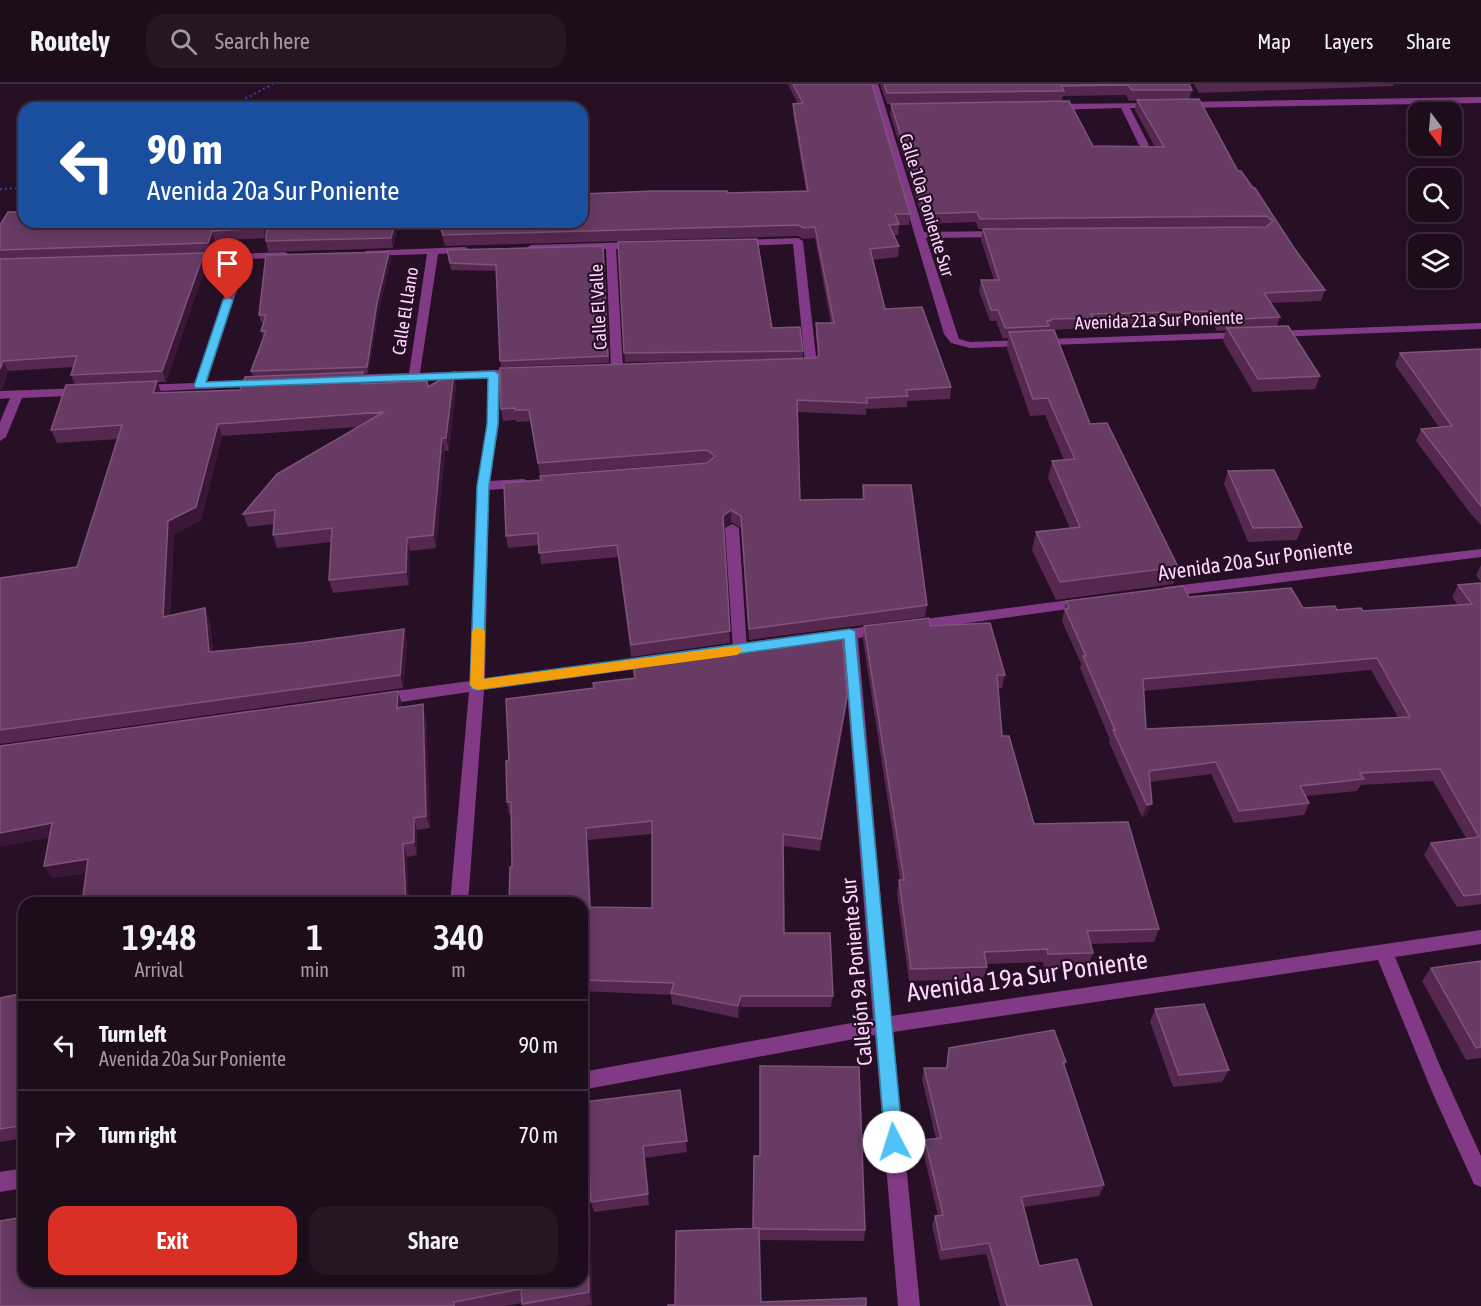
<!DOCTYPE html>
<meta charset="utf-8">
<style>
body{margin:0;font-family:"Asap Condensed",sans-serif;background:#251525;color:#f1f3f6;height:100vh;display:flex;flex-direction:column;font-size:22px;white-space:nowrap}
*{box-sizing:border-box;margin:0}
p{font-size:20px;color:#a09ba3}
.icon{flex:none;width:33px;height:33px;fill:none;stroke:currentColor;stroke-width:2;stroke-linecap:round;stroke-linejoin:round}
.map{position:relative;flex:1;overflow:hidden}
.sheet{position:absolute;left:18px;top:813px;width:570px;height:390px;display:flex;flex-direction:column;background:#1d0c1c;border-radius:18px;box-shadow:0 3px 15px #0003,0 0 0 2px #3b2c3b}
.sheet>*{flex:none}
.guide{position:absolute;left:18px;top:18px;width:570px;height:126px;border-radius:18px;box-shadow:0 3px 15px #0003,0 0 0 2px #3b2c3b;background:#1a4fa0;color:#fff;overflow:hidden}
.needle{width:39px;rotate:164deg}
.tools{position:absolute;left:1408px;top:18px;display:grid;gap:12px}
.tools a{display:grid;place-items:center;width:54px;height:54px;border-radius:12px;background:#1d0c1c;box-shadow:0 3px 15px #0003,0 0 0 2px #3b2c3b;font-size:30px}
.pin{position:absolute;display:grid;place-items:center;width:51px;height:51px;color:#fff;margin:-62px -26px;border-radius:50% 50% 50% 0;rotate:-45deg;box-shadow:0 0 6px #0007}
.pin .icon{rotate:45deg}
.me{position:absolute;width:66px;margin:-33px;rotate:355deg;stroke-linejoin:round;filter:drop-shadow(0 0 4px #0008)}
.turn{display:flex;align-items:center;gap:21px;height:126px;padding:0 30px;font-size:27px}
.turn .icon{width:78px;height:78px;stroke-width:2.5}
.turn b{display:block;font-size:42px;line-height:51px}
.eta{display:flex;justify-content:space-evenly;align-items:center;height:102px;text-align:center}
.eta b{font-size:36px;font-weight:600;line-height:42px}
.action{display:flex;gap:12px;margin-top:auto;padding:12px 30px}
.action a{flex:1;height:69px;border-radius:18px;background:#d93025;color:#fff;font-size:24px;font-weight:600;line-height:69px;text-align:center}
.action a+a{background:#251525;color:#f1f3f6}
ul{padding:0;list-style:none}
li{display:flex;align-items:center;gap:18px;height:90px;padding:0 30px;border-top:2px solid #3b2c3b}
li div{flex:1}
li b{display:block;font-size:22px}
li em{font-style:normal}
header{display:flex;align-items:center;gap:36px;box-sizing:border-box;height:84px;padding:0 30px;background:#1d0c1c;border-bottom:2px solid #3b2c3b}
header strong{font-size:28px}
nav{display:flex;gap:33px;margin-inline-start:auto;font-size:21px}
.search{width:420px;height:54px;background:#251525;display:flex;align-items:center;gap:15px;box-sizing:border-box;padding:0 21px;border-radius:18px;color:#a09ba3;font-size:22px}
.map>svg:first-child{display:block}
.lines{fill:none;stroke-linecap:round;stroke-linejoin:round}
.path{stroke:#2f43ba;stroke-width:2;stroke-dasharray:2 3;stroke-linecap:butt}
.minor{fill:#833a86;fill-rule:evenodd}
.wall{fill:#552850;fill-rule:evenodd}
.shaded-wall{fill:#3b1737}
.building{fill:#673b63;stroke:#7f537b;stroke-width:1.5;fill-rule:evenodd}
.route{fill:#4fc3f7;stroke:#337fa1;stroke-width:1.5}
.slow{fill:#f59e0b}
.labels{text-anchor:middle;dominant-baseline:central;stroke-width:4.5;stroke-linejoin:round;paint-order:stroke}
.far-street-label{font-size:18px;fill:#ffd6fe;stroke:#271025}
.street-label{font-size:21px;fill:#ffd6fe;stroke:#271025}
.near-street-label{font-size:26px;fill:#ffd6fe;stroke:#271025}
</style>
<header>
<strong>Routely</strong>
<div class="search"><svg class="icon" aria-label="search" viewBox="0 0 24 24"><circle cx="10" cy="10" r="6"/><path d="M15 15l6 6"/></svg>Search here</div>
<nav><a>Map</a><a>Layers</a><a>Share</a></nav>
</header>
<div class="map">
<svg width="1481" height="1222" viewBox="0 0 1481 1222">
<rect width="100%" height="100%" fill="#271025"/>
<g class="lines">
<path class="path" d="M234,24L239,18L273,0
M0,105L24,104"/>
<path class="minor" d="M870,0H878L924,148L1002,147L1007,150L1002,153L926,154L959,255L970,258L1244,248L1250,251L1244,254L970,264L951,259L944,250Z
M1481,13V19L1181,24L1177,21L1181,18Z
M1157,19V23L1154,24H1130L1149,61L1144,64L1139,61L1121,24L1052,26L1048,23L1052,20Z
M798,154L803,157L817,281C811,286 797,286 791,281L793,279L805,278L793,160L738,162L733,159L738,156Z
M639,158L644,161L643,163L616,165L623,284L617,287L611,284L606,165L531,167L526,164L531,161Z
M465,163L470,166L469,168L438,170L420,289L521,285L527,289L521,293H500L499,340L490,397L524,395L530,399L524,403L489,406L485,595L651,573L658,578L651,583L484,606L468,819H450L469,608L381,621L376,619L373,615L376,611L381,609L470,597L477,402L487,340L488,294L345,299L339,295L345,291L409,289L427,170L369,172L365,171V167Z
M285,168L290,171L289,173L247,175L207,298L261,295L265,296V302L137,308L135,305L141,301L195,299L236,176L186,177L182,176V172Z
M1481,239V245L1274,253L1268,250L1274,247Z
M84,304L90,308L88,311L22,314L6,353L0,357V338L10,314L0,315V307Z
M732,440L739,444L747,566L740,571L733,566L725,444Z
M1481,465V473L1165,513L1158,508L1165,503Z
M1085,514L1092,519L1090,522L910,547L903,542L910,537Z
M883,540L888,541L890,545L888,549L858,554L891,932L1481,846V860L1395,873L1440,982L1481,1072V1103L1474,1100L1433,1010L1378,876L893,948L920,1222H898L875,951L582,1006V988L873,935L843,556L823,559L816,554L823,549Z
M24,1084V1104L0,1108V1088Z"/>
</g>
<path class="wall" d="M788,0H872L910,130L909,141H899L898,151H894L899,162L898,173L872,176L885,225L951,303L950,315L907,317V323L866,325V331L798,328L800,416L862,415L863,401L927,521L925,533L749,556L741,444L731,438L723,444L730,559L631,573L618,473L541,480L539,461L508,464L506,452L541,396L707,378L540,391L530,337L516,338V336L503,337L501,325L725,277L625,278L618,158L772,244L803,267V274H816L818,272L816,251V239H831L815,154L803,155L798,152L445,162L438,138H582L728,109L806,107L793,30V20H798Z
M880,0H1189L1192,6L1189,16L1238,87L1253,104L1294,164L1325,206L1321,217L1271,219L1280,233L1277,242L1320,292L1315,305L1253,308L1223,257L1226,246L1217,247L1213,238L1092,240L1091,244L1050,246L1090,340L1178,483L1173,500L1056,516L1032,466L1036,448L1070,444L1048,394L1052,377L1064,376L1045,331L1030,332L1007,265L1008,254L1003,255L996,237H990L979,207L981,196H994L981,156L983,145H978L976,138L924,140L890,30L891,20L1042,18L887,20ZM1126,11L1129,17L1137,16L1135,26L1155,63L1093,62L1062,17L1063,12Z
M1194,0H1394L1393,2L1199,9Z
M24,138H399L393,164L268,168L266,157V154L215,157L211,169L204,170L207,179L166,298H157L161,309L240,306L253,293L251,287L264,254L261,247L264,238H261L259,231L389,168L391,174L379,226L368,289L364,290L366,300L427,297L428,302L456,301L449,367H445L436,464L410,467L409,501L333,509L329,496L331,458L277,464L273,451L274,440L248,443L243,430L358,343L222,352L201,436L174,450L170,531L210,538L213,567L407,558L403,604L0,660V494L77,483L118,355L57,359L51,346L75,301L71,291L74,283L8,287L2,305L0,306V141Z
M603,162L609,279L501,283L497,187L451,186L447,166Z
M1481,265V441L1470,429L1416,357L1421,345L1439,343L1395,281L1400,269Z
M1228,387L1302,443L1297,456L1248,458L1224,400Z
M1481,481V498L1476,491Z
M1481,499V820L1457,823L1424,771L1431,759L1466,754L1433,697L1361,701L1357,707L1306,712L1309,719L1304,731L1234,739L1211,690L1150,698L1147,731L1142,733L1109,658L1110,656L1080,584L1081,580L1062,537L1066,517L1189,513L1303,524L1363,527L1458,521L1452,513L1458,501ZM1371,586L1398,633L1146,645L1143,607Z
M864,542H930L1005,591L1002,604H998L1002,652L1034,740L1159,845L1154,858L1090,860L1093,869L1088,882L1044,883L1043,878L986,880L987,883L983,895L909,897L897,809L899,796H900L863,556Z
M632,575L847,613L846,626L820,767L783,762L784,849L833,912L831,923H741L738,934L672,920L671,911L582,907V819L512,783L511,730H509L507,718L509,676L594,604L634,594ZM652,750V824L591,823L588,756Z
M402,620V623L426,633L430,744L417,746V771L407,773L86,789L52,794L49,754Z
M1481,877V974L1466,976L1422,897L1431,884Z
M24,909V1054L0,1058V914Z
M1155,925L1229,986L1222,998L1173,1003L1150,938Z
M949,964L1066,978L1064,983L1104,1101L1099,1112L1023,1123L1039,1182L1092,1222H1000L986,1170L940,1176L932,1142L935,1132H938L923,1067L925,1056L936,1055L922,995L924,984H946Z
M680,1006L687,1068L644,1074L649,1121L594,1128L591,1118Z
M590,1107L592,1221L585,1222H523L522,1219L505,1222H0Z
M753,1144L865,1146L864,1157L759,1156L675,1221Z"/>
<path class="shaded-wall" d="M265,138H271L266,154L263,144Z
M395,138H399L393,164L391,154Z
M212,147L215,157L211,169L208,159Z
M389,168L391,174L379,226L368,289L367,283L377,219Z
M204,169L207,179L166,298L162,287Z
M3,277L8,287L2,305L0,306V285Z
M363,288L366,301L361,300Z
M454,288L456,301L449,367L446,354Z
M157,297L162,310L153,309Z
M218,340L222,352L201,436L174,450L169,546L163,533L168,437Z
M442,354L445,367L436,464L433,451Z
M731,426V438L723,444V432Z
M407,454L410,467L409,501L406,488Z
M205,524L210,538L214,581L209,568Z
M404,545L407,558L403,604L400,591Z
M398,607L402,620L400,637L397,624Z
M847,613L846,626L820,767L821,755Z
M423,620L426,633L430,744L426,732Z
M1152,720L1147,731L1142,733L1147,721Z
M414,734L417,746V771L414,758Z
M52,739L59,752L0,763V749Z
M586,744L588,756L592,835L590,823Z
M403,760L407,773L409,819H406Z
M88,775L96,787L52,794L44,782Z
M741,912V923L738,934V922Z
M587,1092L590,1107L592,1221L589,1208Z"/>
<path class="building" d="M793,0H872L910,130H895L899,140L889,141L899,162L870,165L885,225L922,223L951,303L906,306L908,312L867,314V319L797,316L800,416L864,415L863,401H911L927,521L749,545L741,432L731,426L723,432L730,547L631,561L617,461L539,469L538,449L506,452L504,399L541,396L540,392L707,379L715,372L707,366L538,379L529,326H515V324L501,325L500,284L816,274L819,271L816,239H834L815,143L804,144L798,141L443,151L439,138H582V110L654,107H727L728,109L808,107L793,20L803,19Z
M884,0H1189L1192,6H1132L1128,1L1061,2L1064,7L887,9Z
M1199,15L1238,87H1241L1253,104H1255L1294,164L1325,206L1264,209L1280,233L1221,236L1216,227L1091,230L1093,234L1051,235V237H1047L1049,242L1005,244L998,226H991L981,196H999L983,145L1266,143L1273,137L1266,132L980,135L977,128L925,130L891,20L1069,17L1093,62L1164,63L1137,16Z
M8,128H24V138H265L263,144L212,147L208,159L0,166V141Z
M267,138H395L391,154L266,157Z
M757,155L772,244L800,243L803,267L624,269L618,158Z
M603,162L608,272L500,277L496,181L450,179L447,166Z
M389,168L377,219L367,283L251,287L266,247H261L266,231H259L266,171Z
M204,169L162,287L71,291L77,272L3,277L0,285V175Z
M1288,242L1320,292L1258,295L1227,244Z
M1054,246L1090,340L1107,339L1178,483L1060,498L1036,448L1080,443L1052,377L1075,375L1048,314L1033,315L1009,248Z
M1481,265V422L1421,345L1452,342L1400,269Z
M363,288L361,300L427,297L428,303L454,288L446,354H442L433,451L407,454L406,488L329,496L332,444L273,451L275,426L243,430L277,390L384,328L218,340L196,423L168,437L163,533L205,524L209,568L301,559L404,545L400,591L0,646V494L77,483L122,341L51,346L66,301L157,297L153,309L240,306L245,293Z
M1274,386L1302,443L1253,444L1228,387Z
M1481,499V810L1464,812L1431,759L1479,753L1440,685L1360,689L1364,695L1300,702L1309,719L1239,727L1216,678L1149,687L1152,720L1147,721L1113,646H1115L1083,572H1086L1065,525L1069,524L1066,517L1183,502L1189,513L1291,504L1303,524L1335,522L1337,526L1361,524L1363,527L1472,520L1458,501ZM1377,574L1410,633L1146,645L1143,595Z
M929,534L930,542L990,539L1005,591H997L1002,652H1009L1034,740L1128,738L1159,845L1087,847L1093,869L1048,870L1047,865L984,868L987,883L911,885L899,796H904L864,542Z
M842,546L847,613L821,755L783,750L784,849H830L833,912H741L738,922L671,909L674,899L582,896V819H509L510,783H512L511,718H507L506,677L509,676L506,615L594,604L593,599L635,594L632,575ZM652,737V824L590,823L586,744Z
M398,607L397,624L423,620L426,732L414,734V758L403,760L406,819H82L88,775L44,782L52,739L0,749V662Z
M1481,877V963L1476,964L1431,884Z
M24,909V1041L0,1045V914Z
M1204,920L1229,986L1179,991L1155,925Z
M1054,946L1066,978H1063L1104,1101L1021,1113L1039,1182L1077,1175L1092,1222H1007L989,1159L942,1166L935,1132L943,1131L925,1056L941,1054L924,984H947L949,964Z
M760,982L859,983L865,1146L759,1145V1144H753L754,1072H760Z
M680,1006L687,1057L643,1062L648,1110L591,1118L585,1018Z
M587,1092L589,1208L522,1220L521,1205L454,1218V1222H0V1137L24,1133V1197H582V1093Z
M759,1144L761,1218L866,1214V1222H668V1221H675L676,1147Z"/>
<path class="route" d="M228,213L233,216L206,298L494,287L499,290L498,340L489,402L483,595L850,545L855,547L903,1058L900,1064L894,1066L888,1064L885,1058L844,555L477,606L472,605L470,601L477,402L487,340L488,294L196,304L194,302L223,216Z"/>
<path class="slow" d="M478,543L485,547L484,595L737,562L743,566L737,571L477,606L470,601L472,547Z"/>
<g class="labels">
<g class="far-street-label">
<text transform="translate(927 121) rotate(73)">Calle 10a Poniente Sur</text>
<text transform="translate(598 223) rotate(-93)">Calle El Valle</text>
<text transform="translate(405 227) rotate(-81)">Calle El Llano</text>
<text transform="translate(1159 236) rotate(-2)">Avenida 21a Sur Poniente</text>
</g>
<g class="street-label">
<text transform="translate(1255 475) rotate(-8)">Avenida 20a Sur Poniente</text>
<text transform="translate(856 888) rotate(-95)">Callejón 9a Poniente Sur</text>
</g>
<g class="near-street-label">
<text transform="translate(1027 892) rotate(-8)">Avenida 19a Sur Poniente</text>
</g>
</g>
</svg>
<div class="tools">
<a><svg class="needle" viewBox="-14 -14 28 28"><path d="M0-13l5 13h-10z" fill="#e53935"/><path d="M0 13l5-13h-10z" fill="#a09ba3"/></svg></a>
<a><svg class="icon" aria-label="search" viewBox="0 0 24 24"><circle cx="10" cy="10" r="6"/><path d="M15 15l6 6"/></svg></a>
<a><svg class="icon" aria-label="layers" viewBox="0 0 24 24"><path d="M12 4l9 5-9 5-9-5zM3 14l9 5 9-5"/></svg></a>
</div>
<div class="pin" style="left:228px;top:216px;background:#d93025"><svg class="icon" aria-label="arrive" viewBox="0 0 24 24"><path d="M6 21V4h12l-3 4 3 4H6"/></svg></div>
<svg class="me" style="left:894px;top:1058px" viewBox="-20 -20 40 40"><circle r="19" fill="#fff"/><path d="M0-13L10 11 0 6-10 11z" fill="#4fc3f7"/></svg>
<div class="guide">
<div class="turn"><svg class="icon" aria-label="left" viewBox="0 0 24 24"><path d="M17 20v-9H6M10 6l-5 5 5 5"/></svg><div><b>90 m</b>Avenida 20a Sur Poniente</div></div>
</div>
<section class="sheet">
<div class="eta">
<div><b>19:48</b><p>Arrival</p></div>
<div><b>1</b><p>min</p></div>
<div><b>340</b><p>m</p></div>
</div>
<ul>
<li><svg class="icon" aria-label="left" viewBox="0 0 24 24"><path d="M17 20v-9H6M10 6l-5 5 5 5"/></svg><div><b>Turn left</b><p>Avenida 20a Sur Poniente</p></div><em>90 m</em></li>
<li><svg class="icon" aria-label="right" viewBox="0 0 24 24"><path d="M7 20v-9h11M14 6l5 5-5 5"/></svg><div><b>Turn right</b></div><em>70 m</em></li>
</ul>
<div class="action"><a>Exit</a><a>Share</a></div>
</section>
</div>
